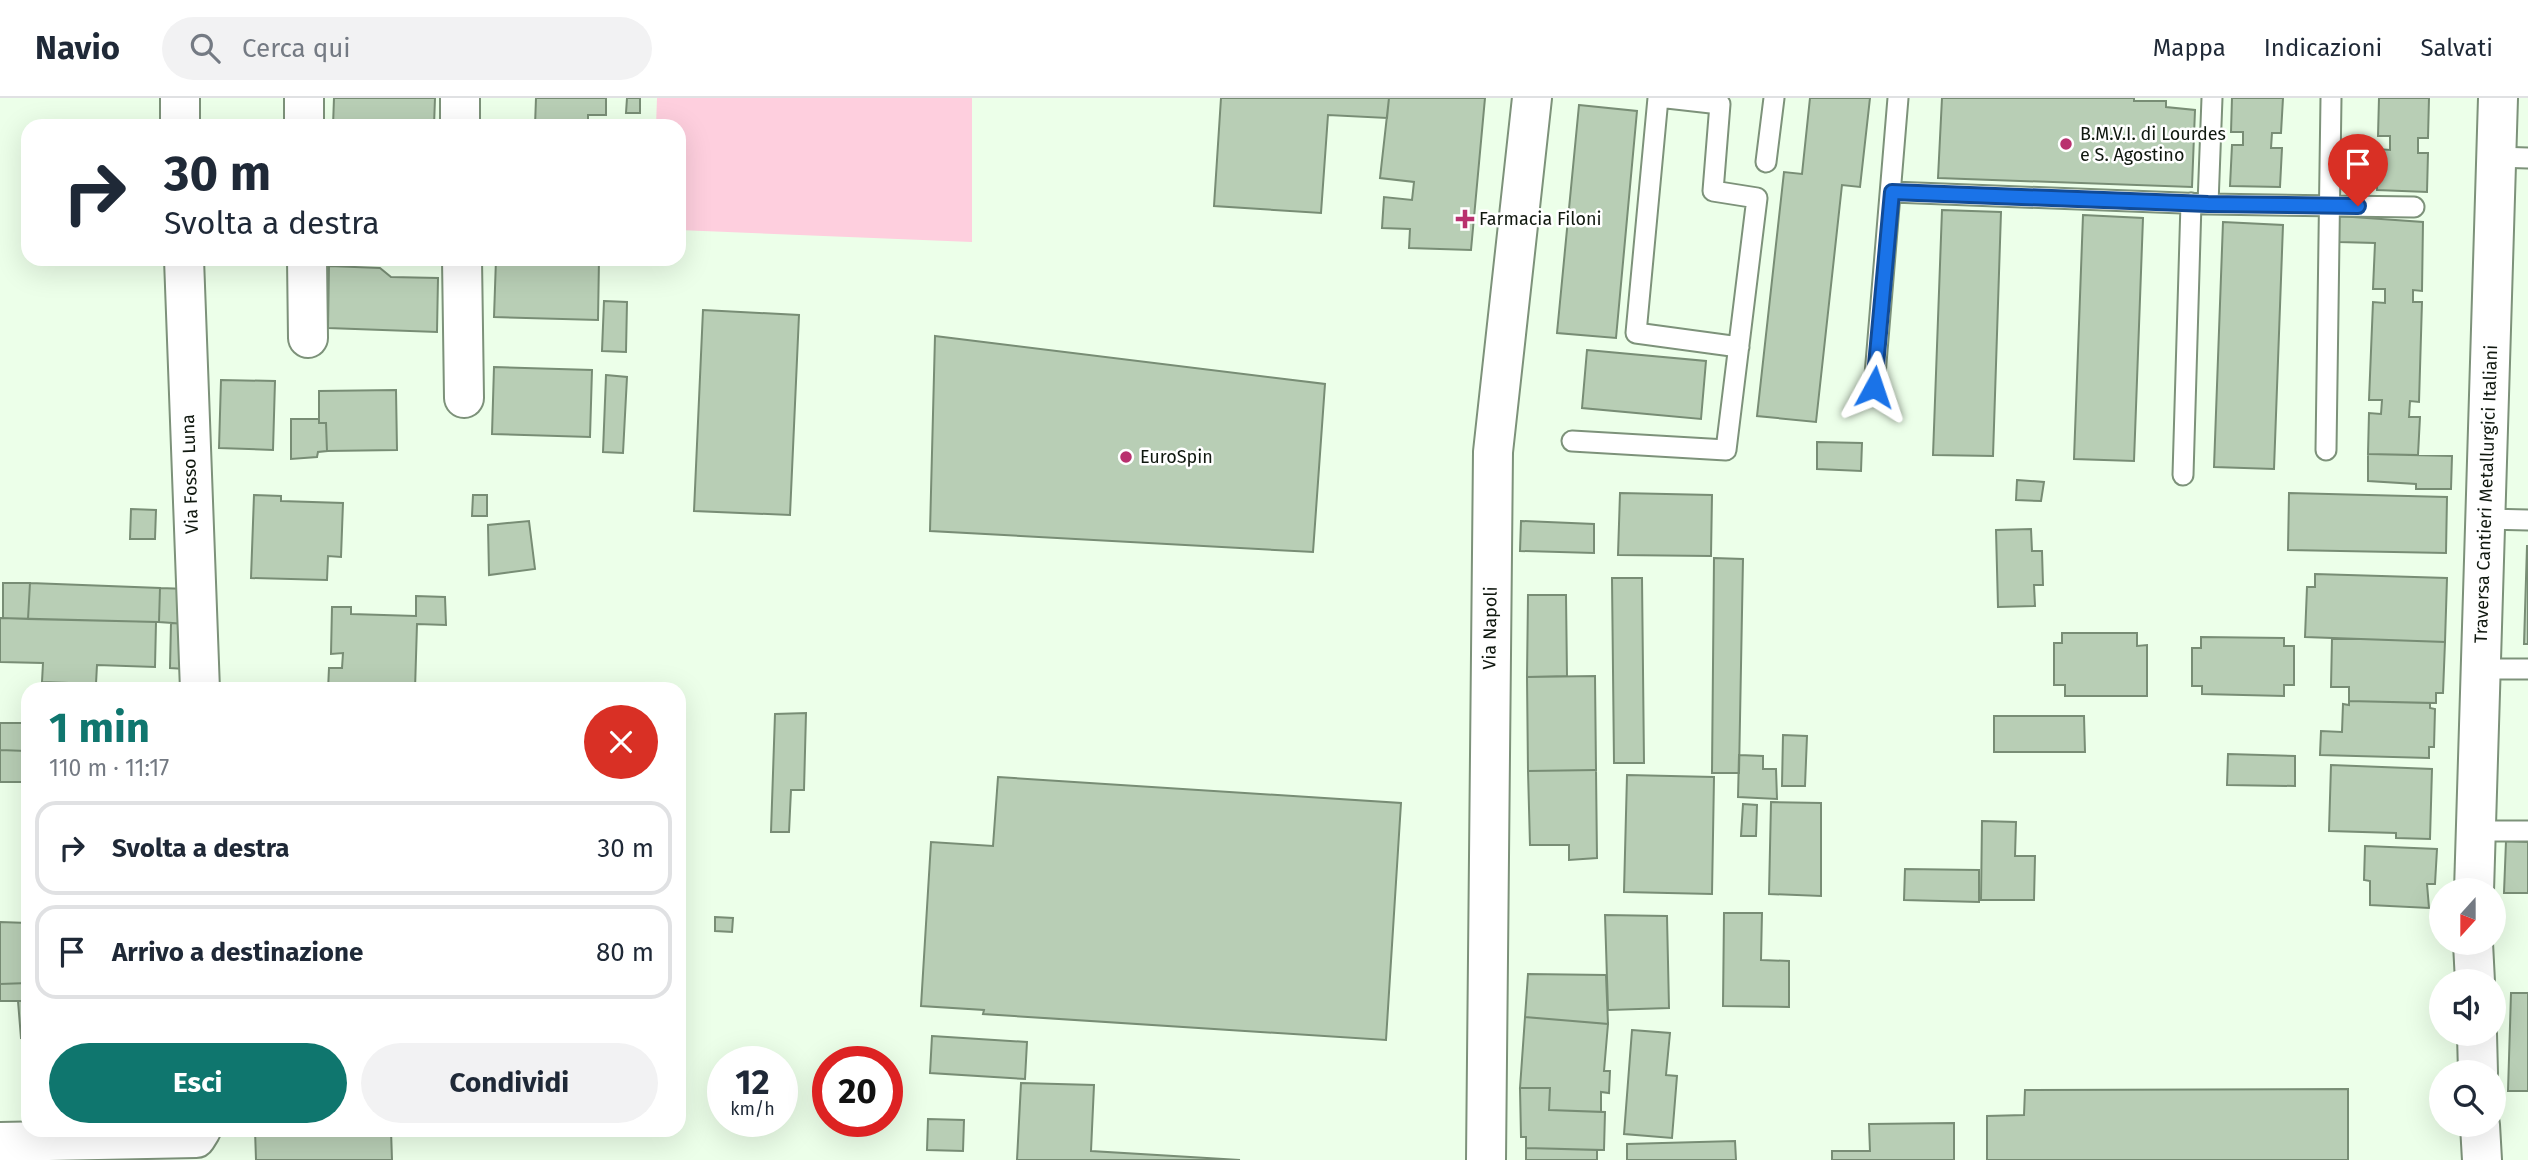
<!DOCTYPE html>
<html lang="it">
<meta charset="utf-8">
<style>
body{margin:0;font-family:"Fira Sans",sans-serif;background:#f2f2f3;color:#1f2937;height:100vh;display:flex;flex-direction:column;font-size:26px;white-space:nowrap}
*{box-sizing:border-box;margin:0}
p{font-size:23px;color:#747a83}
.icon{flex:none;width:38px;height:38px;fill:none;stroke:currentColor;stroke-width:2;stroke-linecap:round;stroke-linejoin:round}
.map{position:relative;flex:1;overflow:hidden}
.details{position:absolute;left:21px;top:584px;width:665px;height:455px;display:flex;flex-direction:column;background:#fff;border-radius:21px;box-shadow:0 7px 28px #0002}
.details>*{flex:none}
.top-card{position:absolute;left:21px;top:21px;width:665px;height:147px;border-radius:21px;box-shadow:0 7px 28px #0002;background:#fff;color:#1f2937;overflow:hidden}
.needle{width:46px;rotate:201deg}
.tools{position:absolute;left:2429px;top:780px;display:grid;gap:14px}
.tools a{display:grid;place-items:center;width:77px;height:77px;border-radius:50%;background:#fff;box-shadow:0 7px 28px #0002;font-size:35px}
.speed{position:absolute;left:707px;top:948px;display:flex;gap:14px;font-size:35px;font-weight:700;text-align:center}
.speed>*{display:grid;place-content:center;width:91px;height:91px;border-radius:50%;background:#fff;box-shadow:0 7px 28px #0002;line-height:1}
.speed small{font-size:18px;font-weight:400}
.speed .limit{border:10px solid #d22;background:#fff;color:#111}
.pin{position:absolute;display:grid;place-items:center;width:60px;height:60px;color:#fff;margin:-72px -30px;border-radius:50% 50% 50% 0;rotate:-45deg;box-shadow:0 0 7px #0007}
.pin .icon{rotate:45deg}
.me{position:absolute;width:77px;margin:-38px;rotate:5deg;stroke-linejoin:round;filter:drop-shadow(0 0 5px #0008)}
.turn{display:flex;align-items:center;gap:24px;height:147px;padding:0 28px;font-size:32px}
.turn .icon{width:91px;height:91px;stroke-width:2.5}
.turn b{display:block;font-size:49px;line-height:60px}
.round{display:grid;place-items:center;flex:none;width:74px;height:74px;border-radius:37px;background:#f2f2f3}
.headline{display:flex;align-items:center;justify-content:space-between;height:119px;padding:0 28px}
h1{font-size:42px;font-weight:700;line-height:52px;color:#0f766e}
.cta{display:flex;gap:14px;margin-top:auto;padding:14px 28px}
.cta a{flex:1;height:80px;border-radius:42px;background:#0f766e;color:#fff;font-size:28px;font-weight:700;line-height:80px;text-align:center}
.cta a+a{background:#f2f2f3;color:#1f2937}
ul{padding:0;list-style:none}
li{display:flex;align-items:center;gap:21px;height:94px;margin:0 14px 10px;padding:0 14px;border:4px solid #e0e1e3;border-radius:21px}
li div{flex:1}
li b{display:block;font-size:26px}
li em{font-style:normal}
header{display:flex;align-items:center;gap:42px;box-sizing:border-box;height:98px;padding:0 35px;background:#fff;border-bottom:2px solid #e0e1e3}
header strong{font-size:33px}
nav{display:flex;gap:38px;margin-inline-start:auto;font-size:24px}
.search{width:490px;height:63px;background:#f2f2f3;display:flex;align-items:center;gap:18px;box-sizing:border-box;padding:0 24px;border-radius:38px;color:#747a83;font-size:26px}
.map>svg:first-child{display:block}
.green{fill:#fecfde}
.building{fill:#b8ceb5;stroke:#788d75;stroke-width:2}
.lines{fill:none;stroke-linecap:round;stroke-linejoin:round}
.lane-casing{stroke:#7d927a;stroke-width:23}
.street-casing{stroke:#7d927a;stroke-width:42}
.secondary-casing{stroke:#7d927a;stroke-width:42}
.lane{stroke:#fff;stroke-width:19}
.street{stroke:#fff;stroke-width:38}
.secondary{stroke:#fff;stroke-width:38}
.route-casing{stroke:#114b97;stroke-width:18}
.route{stroke:#1a73e8;stroke-width:12}
.poi-dot{fill:#b9306e;stroke:#fff;stroke-width:2.5}
.labels{text-anchor:middle;dominant-baseline:central;stroke-width:5;stroke-linejoin:round;paint-order:stroke}
.poi-label{font-size:18px;fill:#10180f;stroke:#fff;text-anchor:start}
.street-label{font-size:18px;fill:#10180f;stroke:#fff}
</style>
<header>
<strong>Navio</strong>
<div class="search"><svg class="icon" aria-label="search" viewBox="0 0 24 24"><circle cx="10" cy="10" r="6"/><path d="M15 15l6 6"/></svg>Cerca qui</div>
<nav><a>Mappa</a><a>Indicazioni</a><a>Salvati</a></nav>
</header>
<div class="map">
<svg width="2528" height="1062" viewBox="0 0 2528 1062">
<rect width="100%" height="100%" fill="#ecffe9"/>
<path class="green" d="M657,0H972V144L679,132V28H656Z"/>
<path class="building" d="M334,0H435L434,28H333Z
M536,0H606V17H588V28H535Z
M627,0H640V15H626Z
M1221,0H1389L1387,20L1328,17L1321,115L1214,108Z
M1389,0H1485L1471,152L1409,150L1410,131L1382,130L1384,99L1412,102L1414,84L1380,80Z
M1810,0H1870L1860,89L1842,87L1816,324L1757,318L1784,74L1802,76Z
M1942,0H2134V3H2166V9L2195,12L2192,89L1938,80Z
M2232,0H2283L2281,35H2272L2271,50H2282L2280,89L2230,88L2232,47H2243V34H2231Z
M2379,0H2429L2428,40H2418V55H2428L2427,94L2377,92L2378,51L2390,52V38H2378Z
M1579,7L1637,13L1616,240L1557,235Z
M2346,61L2359,62L2358,90H2345Z
M1942,112L2001,114L1993,358L1933,357Z
M2083,117L2143,120L2134,363L2074,361Z
M2339,118L2423,124L2422,193L2413,192V204H2422L2419,304L2410,303L2409,319H2420L2418,357L2368,356L2369,315L2381,316L2382,302H2369L2373,204L2385,205V191H2373L2375,145L2339,144Z
M2223,124L2283,127L2274,371L2214,369Z
M496,161H599L598,222L494,219Z
M329,168L380,170L391,179L438,180L437,234L328,230Z
M604,203L627,204L626,254L602,253Z
M703,212L799,217L790,417L694,413Z
M935,238L1325,286L1313,454L930,433Z
M1587,252L1706,263L1701,321L1582,310Z
M494,269L592,272L590,339L492,336Z
M606,277L627,279L623,355L603,354Z
M221,282L275,283L273,352L219,350Z
M396,292L397,352L327,353L326,325H319V293Z
M291,321H319V325H326L327,353L318,354L317,359L291,361Z
M1817,344L1862,345L1861,373L1817,371Z
M2368,356L2452,358L2451,391H2416V386L2368,383Z
M2017,382L2044,384L2041,403L2016,402Z
M1620,395L1712,397L1711,458L1618,457Z
M2289,395L2447,399L2446,455L2288,452Z
M254,397L281,398V403L343,405L341,459L328,458L327,482L251,480Z
M473,397H487V418H472Z
M131,411L156,412L155,441H130Z
M529,423L535,471L489,477L488,427Z
M1521,423L1594,426V455L1520,453Z
M2031,431L2032,453H2042L2043,487H2034L2035,508L1998,509L1996,432Z
M2527,448H2528V546H2524Z
M1714,460L1743,461L1739,675H1712Z
M2315,476L2447,480L2445,544L2305,539L2307,489H2315Z
M1612,480H1642L1644,665H1614Z
M3,485H30L28,521L3,520Z
M30,485L160,490L159,524L28,521Z
M160,490L187,491L186,526L159,524Z
M1528,497H1566L1567,578L1527,579Z
M416,498L445,499L446,527L417,526L415,592H328L329,570H342L343,555L331,556L332,509H351V516L416,518Z
M0,520L156,524L155,569L97,567L96,586L42,584L43,565L0,564Z
M171,525L186,526L185,571L170,570Z
M2062,535H2137V548L2147,547V598H2065V587H2054V545H2062Z
M2201,539L2284,540V548H2294V587H2284V598L2202,596V588H2192V550H2201Z
M2332,540L2445,544L2443,595H2436V605L2349,603V589H2331Z
M1595,578L1596,672L1528,673L1527,579Z
M2349,603L2430,605V610L2435,611L2434,649H2429V660L2320,657L2321,633L2342,634L2343,606L2349,607Z
M806,615L804,692H791L789,734H771L775,616Z
M1994,618H2084L2085,654H1994Z
M0,625H27L26,653L0,652Z
M27,625L28,684H0V652L26,653Z
M1783,637L1807,638L1805,688H1782Z
M2228,656L2295,658V688L2227,687Z
M1739,657L1763,658V671H1776L1777,701L1738,699Z
M2331,667L2432,671L2430,741L2396,740V735L2329,733Z
M1596,672L1597,760L1569,762V747H1530L1528,673Z
M1627,677L1714,679L1712,796L1624,794Z
M998,679L1401,705L1386,942L983,916L984,912L921,908L931,744L993,748Z
M1771,704L1821,705V798L1769,796Z
M1743,706L1757,707L1756,738H1741Z
M1982,723L2016,724L2015,758H2035L2034,802H1981Z
M2506,743L2528,744V795H2504Z
M2365,748L2437,751L2435,786H2427L2429,810L2370,807V783L2364,782Z
M1905,771L1979,772V804L1904,802Z
M1724,815H1762L1761,862L1789,863V909L1723,908Z
M1605,817L1667,818L1669,910L1608,912Z
M715,819L733,820L732,834L715,833Z
M0,824L28,825V885L0,886Z
M1528,876L1606,877L1608,926L1525,919Z
M28,885V903H0V886Z
M2511,895H2528V993H2508Z
M18,903H28V941L21,940Z
M1525,919L1608,926L1604,973H1610L1609,995L1601,994V1014L1549,1012L1550,990H1520Z
M1632,932L1670,935L1666,977L1677,978L1672,1040L1624,1036Z
M932,938L1027,944L1025,981L930,975Z
M1021,985L1094,987L1091,1053L1240,1062H1017Z
M1520,990H1550L1549,1012L1605,1014L1604,1052L1526,1050V1039H1521Z
M2348,991V1062H1987V1018L2024,1017L2025,992Z
M928,1021L964,1022L963,1053L927,1052Z
M1954,1025V1062H1832V1053H1870L1869,1026Z
M255,1032H391L392,1062H256Z
M1735,1043L1736,1062H1627V1046Z
M1526,1050L1597,1052V1062H1526Z"/>
<g class="lines">
<defs>
<path id="lane" d="M1658,0L1636,235L1739,249
M2496,59L2528,60
M1766,64L1774,0
M1892,94L2208,106L2414,109
M2208,106L2212,0
M1874,289L1898,0
M1572,343L1726,352L1757,100L1713,93L1720,6L1667,0
M2326,352L2331,0
M2183,377L2191,105
M2486,421L2528,422
M2481,571H2528
M2476,733H2528"/>
<path id="street" d="M180,0V28
M304,0V28
M460,0V28
M184,161L200,592
M307,161L308,240
M462,161L464,300
M2474,793L2498,0
M2473,845L2475,884
M2477,936L2478,975
M2480,1027L2482,1062
M0,1044L196,1040L201,1032"/>
<path id="secondary" d="M1486,1062L1493,354L1532,0"/>
</defs>
<use href="#lane" class="lane-casing"/>
<use href="#street" class="street-casing"/>
<use href="#secondary" class="secondary-casing"/>
<use href="#lane" class="lane"/>
<use href="#street" class="street"/>
<use href="#secondary" class="secondary"/>
</g>
<g class="lines">
<defs>
<path id="route" d="M1874,289L1892,94L2208,106L2358,108"/>
</defs>
<use href="#route" class="route-casing"/>
<use href="#route" class="route"/>
</g>
<g class="poi-dot">
<circle cx="2066" cy="46" r="7"/>
<path d="M1461.5 110.5h7v7h7v7h-7v7h-7v-7h-7v-7h7z"/>
<circle cx="1126" cy="359" r="7"/>
</g>
<g class="labels">
<g class="poi-label">
<text x="2080" y="36">B.M.V.I. di Lourdes<tspan x="2080" dy="21">e S. Agostino</tspan></text>
<text x="1479" y="121">Farmacia Filoni</text>
<text x="1140" y="359">EuroSpin</text>
</g>
<g class="street-label">
<text transform="translate(190 376) rotate(-92)">Via Fosso Luna</text>
<text transform="translate(2486 396) rotate(-88)">Traversa Cantieri Metallurgici Italiani</text>
<text transform="translate(1490 530) rotate(-89)">Via Napoli</text>
</g>
</g>
</svg>
<div class="tools">
<a><svg class="needle" viewBox="-14 -14 28 28"><path d="M0-13l5 13h-10z" fill="#e53935"/><path d="M0 13l5-13h-10z" fill="#747a83"/></svg></a>
<a><svg class="icon" aria-label="sound" viewBox="0 0 24 24"><path d="M4 9h4l5-4v14l-5-4H4zM17 9q2 3 0 6"/></svg></a>
<a><svg class="icon" aria-label="search" viewBox="0 0 24 24"><circle cx="10" cy="10" r="6"/><path d="M15 15l6 6"/></svg></a>
</div>
<div class="speed"><div>12<small>km/h</small></div><div class="limit">20</div></div>
<div class="pin" style="left:2358px;top:108px;background:#d93025"><svg class="icon" aria-label="arrive" viewBox="0 0 24 24"><path d="M6 21V4h12l-3 4 3 4H6"/></svg></div>
<svg class="me" style="left:1874px;top:289px" viewBox="-20 -20 40 40"><path d="M0-17L14 15 0 8-14 15z" fill="#1a73e8" stroke="#fff" stroke-width="4"/></svg>
<div class="top-card">
<div class="turn"><svg class="icon" aria-label="right" viewBox="0 0 24 24"><path d="M7 20v-9h11M14 6l5 5-5 5"/></svg><div><b>30 m</b>Svolta a destra</div></div>
</div>
<section class="details">
<div class="headline"><div><h1>1 min</h1><p>110 m · 11:17</p></div><a class="round" style="background:#d93025;color:#fff"><svg class="icon" aria-label="close" viewBox="0 0 24 24"><path d="M6 6l12 12M18 6L6 18"/></svg></a></div>
<ul>
<li><svg class="icon" aria-label="right" viewBox="0 0 24 24"><path d="M7 20v-9h11M14 6l5 5-5 5"/></svg><div><b>Svolta a destra</b></div><em>30 m</em></li>
<li><svg class="icon" aria-label="arrive" viewBox="0 0 24 24"><path d="M6 21V4h12l-3 4 3 4H6"/></svg><div><b>Arrivo a destinazione</b></div><em>80 m</em></li>
</ul>
<div class="cta"><a>Esci</a><a>Condividi</a></div>
</section>
</div>
